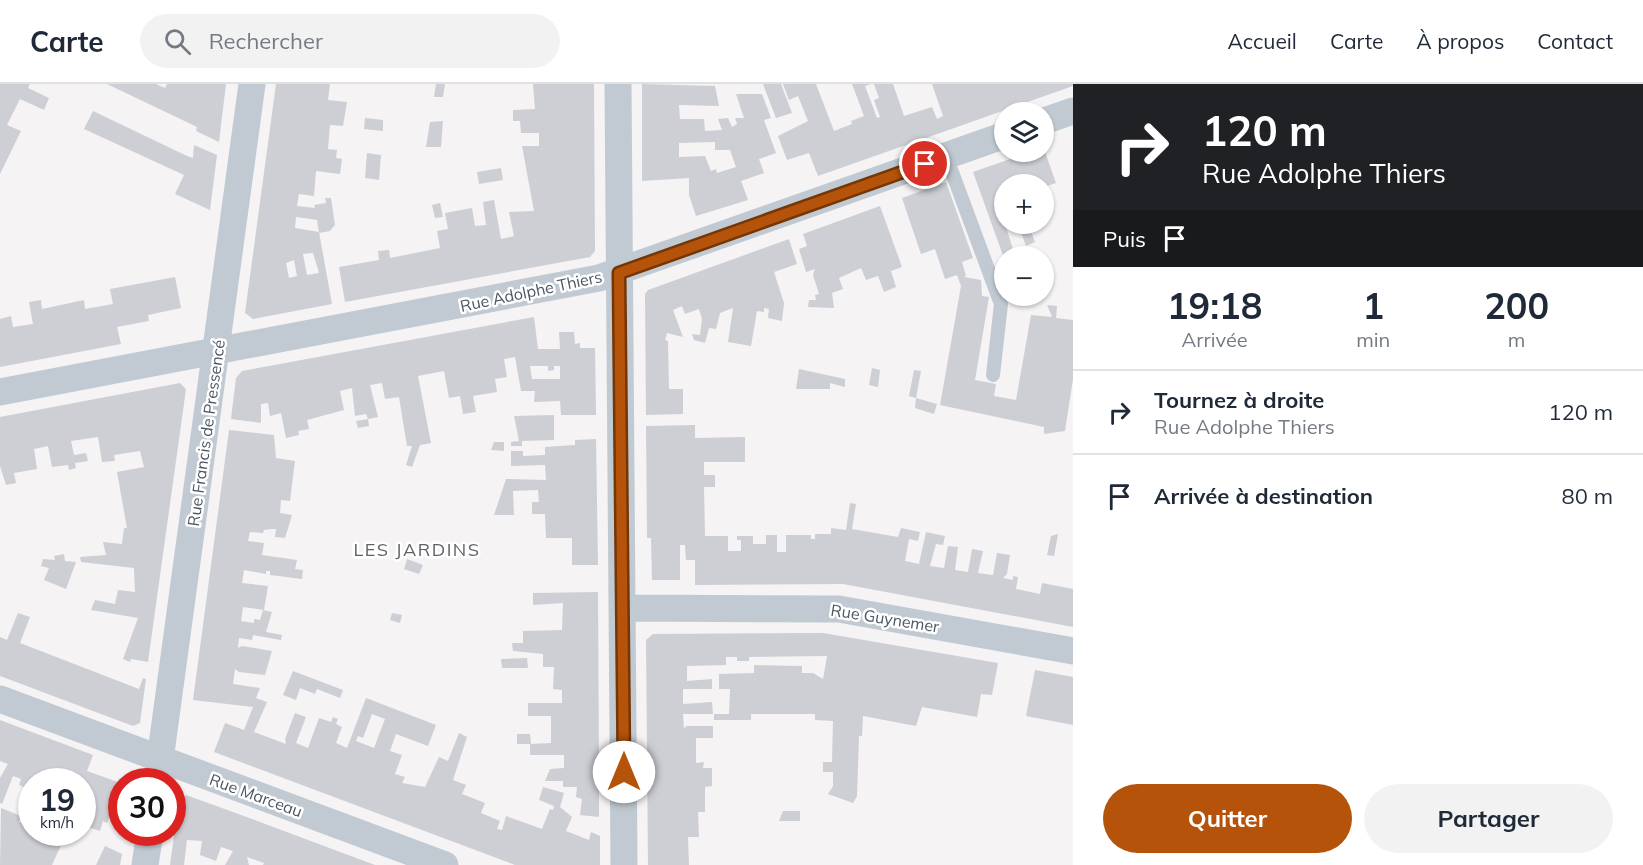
<!DOCTYPE html>
<html lang="fr">
<meta charset="utf-8">
<style>
body{margin:0;font-family:Mulish,sans-serif;background:#f2f2f3;color:#1f2937;height:100vh;display:flex;flex-direction:column;font-size:22px;white-space:nowrap}
*{box-sizing:border-box;margin:0}
p{font-size:20px;color:#747a83}
.icon{flex:none;width:33px;height:33px;fill:none;stroke:currentColor;stroke-width:2;stroke-linecap:round;stroke-linejoin:round}
.map{position:relative;flex:1;overflow:hidden}
.side{display:flex;flex-direction:column;background:#fff;width:570px}
.side>*{flex:none}
.hud{background:#202124;color:#fff;overflow:hidden}
.tools{position:absolute;left:994px;top:18px;display:grid;gap:12px}
.tools a{display:grid;place-items:center;width:60px;height:60px;border-radius:50%;background:#fff;box-shadow:0 2px 4px #0004;font-size:30px}
.speed{position:absolute;left:18px;top:684px;display:flex;gap:12px;font-size:30px;font-weight:700;text-align:center}
.speed>*{display:grid;place-content:center;width:78px;height:78px;border-radius:50%;background:#fff;box-shadow:0 2px 4px #0004;line-height:1}
.speed small{font-size:15px;font-weight:400}
.speed .limit{border:9px solid #d22;background:#fff;color:#111}
.pin{position:absolute;display:grid;place-items:center;width:51px;height:51px;color:#fff;margin:-26px;border:3px solid #fff;border-radius:50%;box-shadow:0 2px 6px #0007}
.me{position:absolute;width:66px;margin:-33px;rotate:0deg;stroke-linejoin:round;filter:drop-shadow(0 0 4px #0008)}
.turn{display:flex;align-items:center;gap:21px;height:126px;padding:0 30px;font-size:27px}
.turn .icon{width:78px;height:78px;stroke-width:2.5}
.turn b{display:block;font-size:42px;line-height:51px}
.then{display:flex;align-items:center;height:57px;padding:0 30px;background:#0003;gap:12px;font-size:22px}
.eta{display:flex;justify-content:space-evenly;align-items:center;height:102px;text-align:center}
.eta b{font-size:36px;font-weight:700;line-height:42px}
.cta{display:flex;gap:12px;margin-top:auto;padding:12px 30px}
.cta a{flex:1;height:69px;border-radius:36px;background:#b45309;color:#fff;font-size:24px;font-weight:700;line-height:69px;text-align:center}
.cta a+a{background:#f2f2f3;color:#1f2937}
ul{padding:0;list-style:none}
li{display:flex;align-items:center;gap:18px;height:84px;padding:0 30px;border-top:2px solid #e0e1e3}
li div{flex:1}
li b{display:block;font-size:22px}
li em{font-style:normal}
header{display:flex;align-items:center;gap:36px;box-sizing:border-box;height:84px;padding:0 30px;background:#fff;border-bottom:2px solid #e0e1e3}
header strong{font-size:28px}
nav{display:flex;gap:33px;margin-inline-start:auto;font-size:21px}
.search{width:420px;height:54px;background:#f2f2f3;display:flex;align-items:center;gap:15px;box-sizing:border-box;padding:0 21px;border-radius:33px;color:#747a83;font-size:22px}
main{display:flex;flex:1;min-height:0}
.map>svg:first-child{display:block}
.building{fill:#cdcfd5;fill-rule:evenodd}
.lines{fill:none;stroke-linecap:round;stroke-linejoin:round}
.service{stroke:#c1cad2;stroke-width:14}
.minor{stroke:#c1cad2;stroke-width:27}
.route-casing{stroke:#753606;stroke-width:15}
.route{stroke:#b45309;stroke-width:10}
.labels{text-anchor:middle;dominant-baseline:central;stroke-width:5;stroke-linejoin:round;paint-order:stroke}
.street-label{font-size:16px;fill:#4a5661;stroke:#fff}
.neighbourhood-label{font-size:18px;letter-spacing:1.5px;fill:#5f6368;stroke:#fff}
</style>
<header>
<strong>Carte</strong>
<div class="search"><svg class="icon" aria-label="search" viewBox="0 0 24 24"><circle cx="10" cy="10" r="6"/><path d="M15 15l6 6"/></svg>Rechercher</div>
<nav><a>Accueil</a><a>Carte</a><a>À propos</a><a>Contact</a></nav>
</header>
<main>
<div class="map">
<svg width="1073" height="781" viewBox="0 0 1073 781">
<rect width="100%" height="100%" fill="#f5f3f3"/>
<path class="building" d="M0,0H30L28,4L49,14L44,26L20,15L7,41L21,47L0,90Z
M107,0H156L165,4L167,0H226L219,58L196,47L197,43Z
M276,0H330L328,16L347,18L343,42L330,41L328,65L337,66L336,74L342,75L340,90L316,87L314,112L299,110L297,122L315,124L314,121L326,119L325,114H331L335,141L330,147L319,149L317,136L296,133L295,144L319,148L332,220L253,235L245,229ZM313,169L319,189L307,191L303,170ZM294,176L297,192L289,194L286,179Z
M436,0H445L443,13H434Z
M533,0H594L595,167L590,173L345,218L339,183L379,176L378,167L389,166L390,174L440,164L437,147L448,145L445,129L472,124L475,142L486,141L483,118L494,116L501,155L514,152L509,128L534,127L522,62H539V49H521L520,37H513V26L535,25Z
M642,0L715,2L719,22L679,21L680,35H704L705,47L722,46L718,35L728,34L732,43L737,40L735,34H744L736,10H762L771,34L764,36L776,69L759,75L764,89L741,97L748,116L696,132L689,111V94L642,97ZM715,58V66H730L736,83L717,89L716,85L711,87L705,72L679,73V59Z
M763,0H781L792,29L776,34Z
M783,0H816L834,47L852,40L851,37L864,32L852,0H871L865,2L877,34L880,33L874,16L879,14L874,0H893L904,32L932,23L937,35L943,32L932,0H1073V2L818,92L809,69L787,76L778,52L808,37L798,12L789,16Z
M93,27L187,72L193,74L194,61L217,71L210,126L175,110L184,91L84,45Z
M365,34L383,36V47L364,45Z
M443,37L441,63H426L430,38Z
M1030,68H1045L1056,99L1044,103V100H1005L1003,133L1015,172H1005V177L973,88Z
M367,69L381,71L379,96L365,94Z
M501,84L503,96L479,100L477,88Z
M946,98L973,174L962,178L966,192L964,193L981,196L982,212L989,213L975,296L996,300L994,312L1016,316L1031,231L1052,233L1047,221L1057,222L1056,234L1073,236V295L1065,347L1044,350V343L940,321L961,202L957,191L945,195L935,165L921,170L902,114Z
M440,119L443,133L435,134L432,121Z
M880,122L902,183L891,187L896,203L884,208L878,192L866,196L861,184L839,194L843,205L832,209L834,224L808,223L809,216H816L815,211L819,210L813,191L815,185L806,188L799,165L807,162L803,150Z
M1018,140H1028L1035,158L1026,162Z
M789,155L797,180L774,188L784,219L782,237L768,234L769,225L764,224V228L757,227L751,262L728,258L733,224L720,229L716,245L709,244L705,259L694,256L692,250L700,251L702,235L699,225L685,230L682,222L673,226L683,253L667,249L665,256L668,257L669,305H683V330L646,331L645,210L648,206Z
M175,193L181,224L148,231L149,237L117,243L121,260L0,283V235L11,232L13,243L33,240L29,218L41,216L42,225L84,216L85,225L113,220L110,205Z
M534,233L538,265H560L559,248H574L575,260L580,259V264H595L596,331H561L560,317L534,318L535,307H521L515,273L504,275L507,293L495,295L497,308L473,312L476,328L463,330L460,312L449,314L444,287L418,292L431,359L420,361L412,383L406,381L412,362H407L399,313L385,315L382,299L370,301L378,333L368,335L366,330L355,332L352,304L340,307L344,326L307,336L309,345L298,347L299,351L286,354L281,329L270,332L268,319L261,320V339L231,335L236,294L242,287ZM530,282H548V287L554,286V282H560V295H532Z
M872,284L880,286L878,303L869,301Z
M799,285L845,295V303L830,299V305H796Z
M914,286L921,287L916,314L909,312Z
M180,299L186,305L148,578L131,575L130,578L123,575L138,534L91,526L95,516L115,520L118,506L135,508L134,484L81,478L80,473L106,471L103,458L122,460L124,444H127L117,388L144,383L140,367L114,371L115,377L102,378L98,353L71,357L74,371L86,369L88,377L75,379L76,384L69,386L68,381L52,383L48,362L34,365L37,385L14,389L16,399L6,401L0,382V333Z
M916,314L937,320L934,330L915,324Z
M554,331V356L522,357V362H511V358L519,357L514,332Z
M368,335L369,342L358,344L356,337Z
M695,341V354L745,353V378H704V391H715V403H704L705,452H728V467H741V456H737V452H753V460H766V451H777V468H786V451H811V455H815V450H831V444L846,446L850,419L856,420L852,445L898,453L901,444L920,448L918,457L909,455L905,477L919,480L926,448L945,452L943,461L936,460L930,482L944,484L948,462L958,463L955,486L968,488L972,465L983,467L978,489L993,491L997,469L1010,471L1007,490L1003,494L1013,496V492L1018,493L1016,505L1040,510L1042,499L1073,505V543L843,500L695,501V476H686L685,461H680V496H652L651,454H647L646,342Z
M229,346L274,351L276,374L295,377L290,417L281,416L280,429L292,431L285,454L275,453L276,445H272L264,446L263,449L250,448L248,457L264,459L262,471L297,476L295,485L303,486L302,495L270,491V487H266V490L244,486L242,499L268,502L264,526L243,523L241,537L254,539V535L260,536L263,526L272,528L266,548L282,551L281,556L253,551L252,556L239,554L238,564L242,562L272,567L265,591L239,588L235,585L233,600L260,604L256,614L267,618L254,648L286,660L285,655L295,629L306,633L296,659L308,664L319,634L331,638L333,633L338,635L336,640L342,643L336,659L347,664L366,614L436,641L428,662L396,650L390,667L402,671L395,690L405,693L402,699L425,703L439,673L448,677L459,649L467,653L453,696L466,701L462,710L485,719L481,729L500,737L497,745L502,746L506,732L542,745L550,725L553,726L554,722L539,716L543,703L564,709L560,723L572,733L566,747L589,756L591,748L600,752V781H515L214,668L225,639L244,646L253,623L193,616ZM372,630L385,635L374,664L356,657L358,652L363,654Z
M596,355L598,481H572V454H546L545,430H532V418H539L538,406L513,407L514,431H494L506,395L546,396L545,381L511,382V367H523V372L545,371V363L575,361V356Z
M494,358H504V367L491,366Z
M1058,450L1054,472L1047,471L1051,452Z
M64,470L65,477L76,478L66,505L44,496L49,484L41,482L43,475L55,476L54,472Z
M407,475L423,481L419,490L404,485Z
M598,508L599,684V733L580,731L582,715L576,713L577,703H563V697H545L550,685L564,684V671H530V660L551,659V632H528V619H562V606L553,605L554,583H543V570L513,567L512,559H523V547L562,546L563,519L533,521V509Z
M18,529L30,533L20,559L139,605L143,594L146,595L140,639L133,642L0,592V553L7,556Z
M392,529L402,531L400,539L390,536Z
M823,549L998,579L992,611L981,610L977,633L922,623L916,642L863,632L862,652H859L857,712L853,719L828,710L833,702V688H823V678H832L833,637L815,636V630H751V636H714V630H729L730,605H719V590L754,589V581L802,582V589H813L823,595L827,572L749,573V577H737V573H726V581L687,582V597L712,595V605H683V620L712,618L713,630H683L684,645L686,642H713V654H696V679L704,678L703,684H712V702L705,703V728H698L699,753H688L689,781H648L646,556L653,550Z
M527,574L528,584H502L501,575Z
M1035,586L1073,593V641L1026,632Z
M293,587L343,606L340,614L317,605L315,610L300,604L296,616L283,611Z
M0,636L93,671L87,687L118,698L108,724L112,726L107,739L103,737L100,747L82,741V698L61,694L59,698H32V721L26,719L31,706L19,701L21,695L13,692L2,720L0,719V694L8,680L0,677Z
M517,650H530L531,660H517Z
M186,711L233,728L375,781H263L264,779L247,773L249,781H225L233,767L221,763L216,777L200,771L202,757L187,756L184,781H170L179,715Z
M1,724L21,732L19,738L32,743V748H67L52,781H0Z
M783,727H800V737H779Z
M105,762L122,770L120,781H96Z"/>
<g class="lines">
<path class="service" d="M946,72L1001,220L993,291"/>
<path class="minor" d="M618,0L624,781
M1044,37L1073,27
M0,308L599,194L1005,51
M623,524L839,525L1073,567
M0,615L445,781
M157,698L252,0
M145,781L150,748"/>
</g>
<g class="lines">
<defs>
<path id="route" d="M624,688L619,189L925,80"/>
</defs>
<use href="#route" class="route-casing"/>
<use href="#route" class="route"/>
</g>
<g class="labels">
<g class="street-label">
<text transform="translate(531 207) rotate(-12)">Rue Adolphe Thiers</text>
<text transform="translate(206 349) rotate(-82)">Rue Francis de Pressencé</text>
<text transform="translate(885 534) rotate(9)">Rue Guynemer</text>
<text transform="translate(256 711) rotate(20)">Rue Marceau</text>
</g>
<g class="neighbourhood-label">
<text x="417" y="465">LES JARDINS</text>
</g>
</g>
</svg>
<div class="tools">
<a><svg class="icon" aria-label="layers" viewBox="0 0 24 24"><path d="M12 4l9 5-9 5-9-5zM3 14l9 5 9-5"/></svg></a>
<a>+</a>
<a>−</a>
</div>
<div class="speed"><div>19<small>km/h</small></div><div class="limit">30</div></div>
<div class="pin" style="left:925px;top:80px;background:#d93025"><svg class="icon" aria-label="arrive" viewBox="0 0 24 24"><path d="M6 21V4h12l-3 4 3 4H6"/></svg></div>
<svg class="me" style="left:624px;top:688px" viewBox="-20 -20 40 40"><circle r="19" fill="#fff"/><path d="M0-13L10 11 0 6-10 11z" fill="#b45309"/></svg>
</div>
<section class="side">
<div class="hud">
<div class="turn"><svg class="icon" aria-label="right" viewBox="0 0 24 24"><path d="M7 20v-9h11M14 6l5 5-5 5"/></svg><div><b>120 m</b>Rue Adolphe Thiers</div></div>
<div class="then">Puis<svg class="icon" aria-label="arrive" viewBox="0 0 24 24"><path d="M6 21V4h12l-3 4 3 4H6"/></svg></div>
</div>
<div class="eta">
<div><b>19:18</b><p>Arrivée</p></div>
<div><b>1</b><p>min</p></div>
<div><b>200</b><p>m</p></div>
</div>
<ul>
<li><svg class="icon" aria-label="right" viewBox="0 0 24 24"><path d="M7 20v-9h11M14 6l5 5-5 5"/></svg><div><b>Tournez à droite</b><p>Rue Adolphe Thiers</p></div><em>120 m</em></li>
<li><svg class="icon" aria-label="arrive" viewBox="0 0 24 24"><path d="M6 21V4h12l-3 4 3 4H6"/></svg><div><b>Arrivée à destination</b></div><em>80 m</em></li>
</ul>
<div class="cta"><a>Quitter</a><a>Partager</a></div>
</section>
</main>
